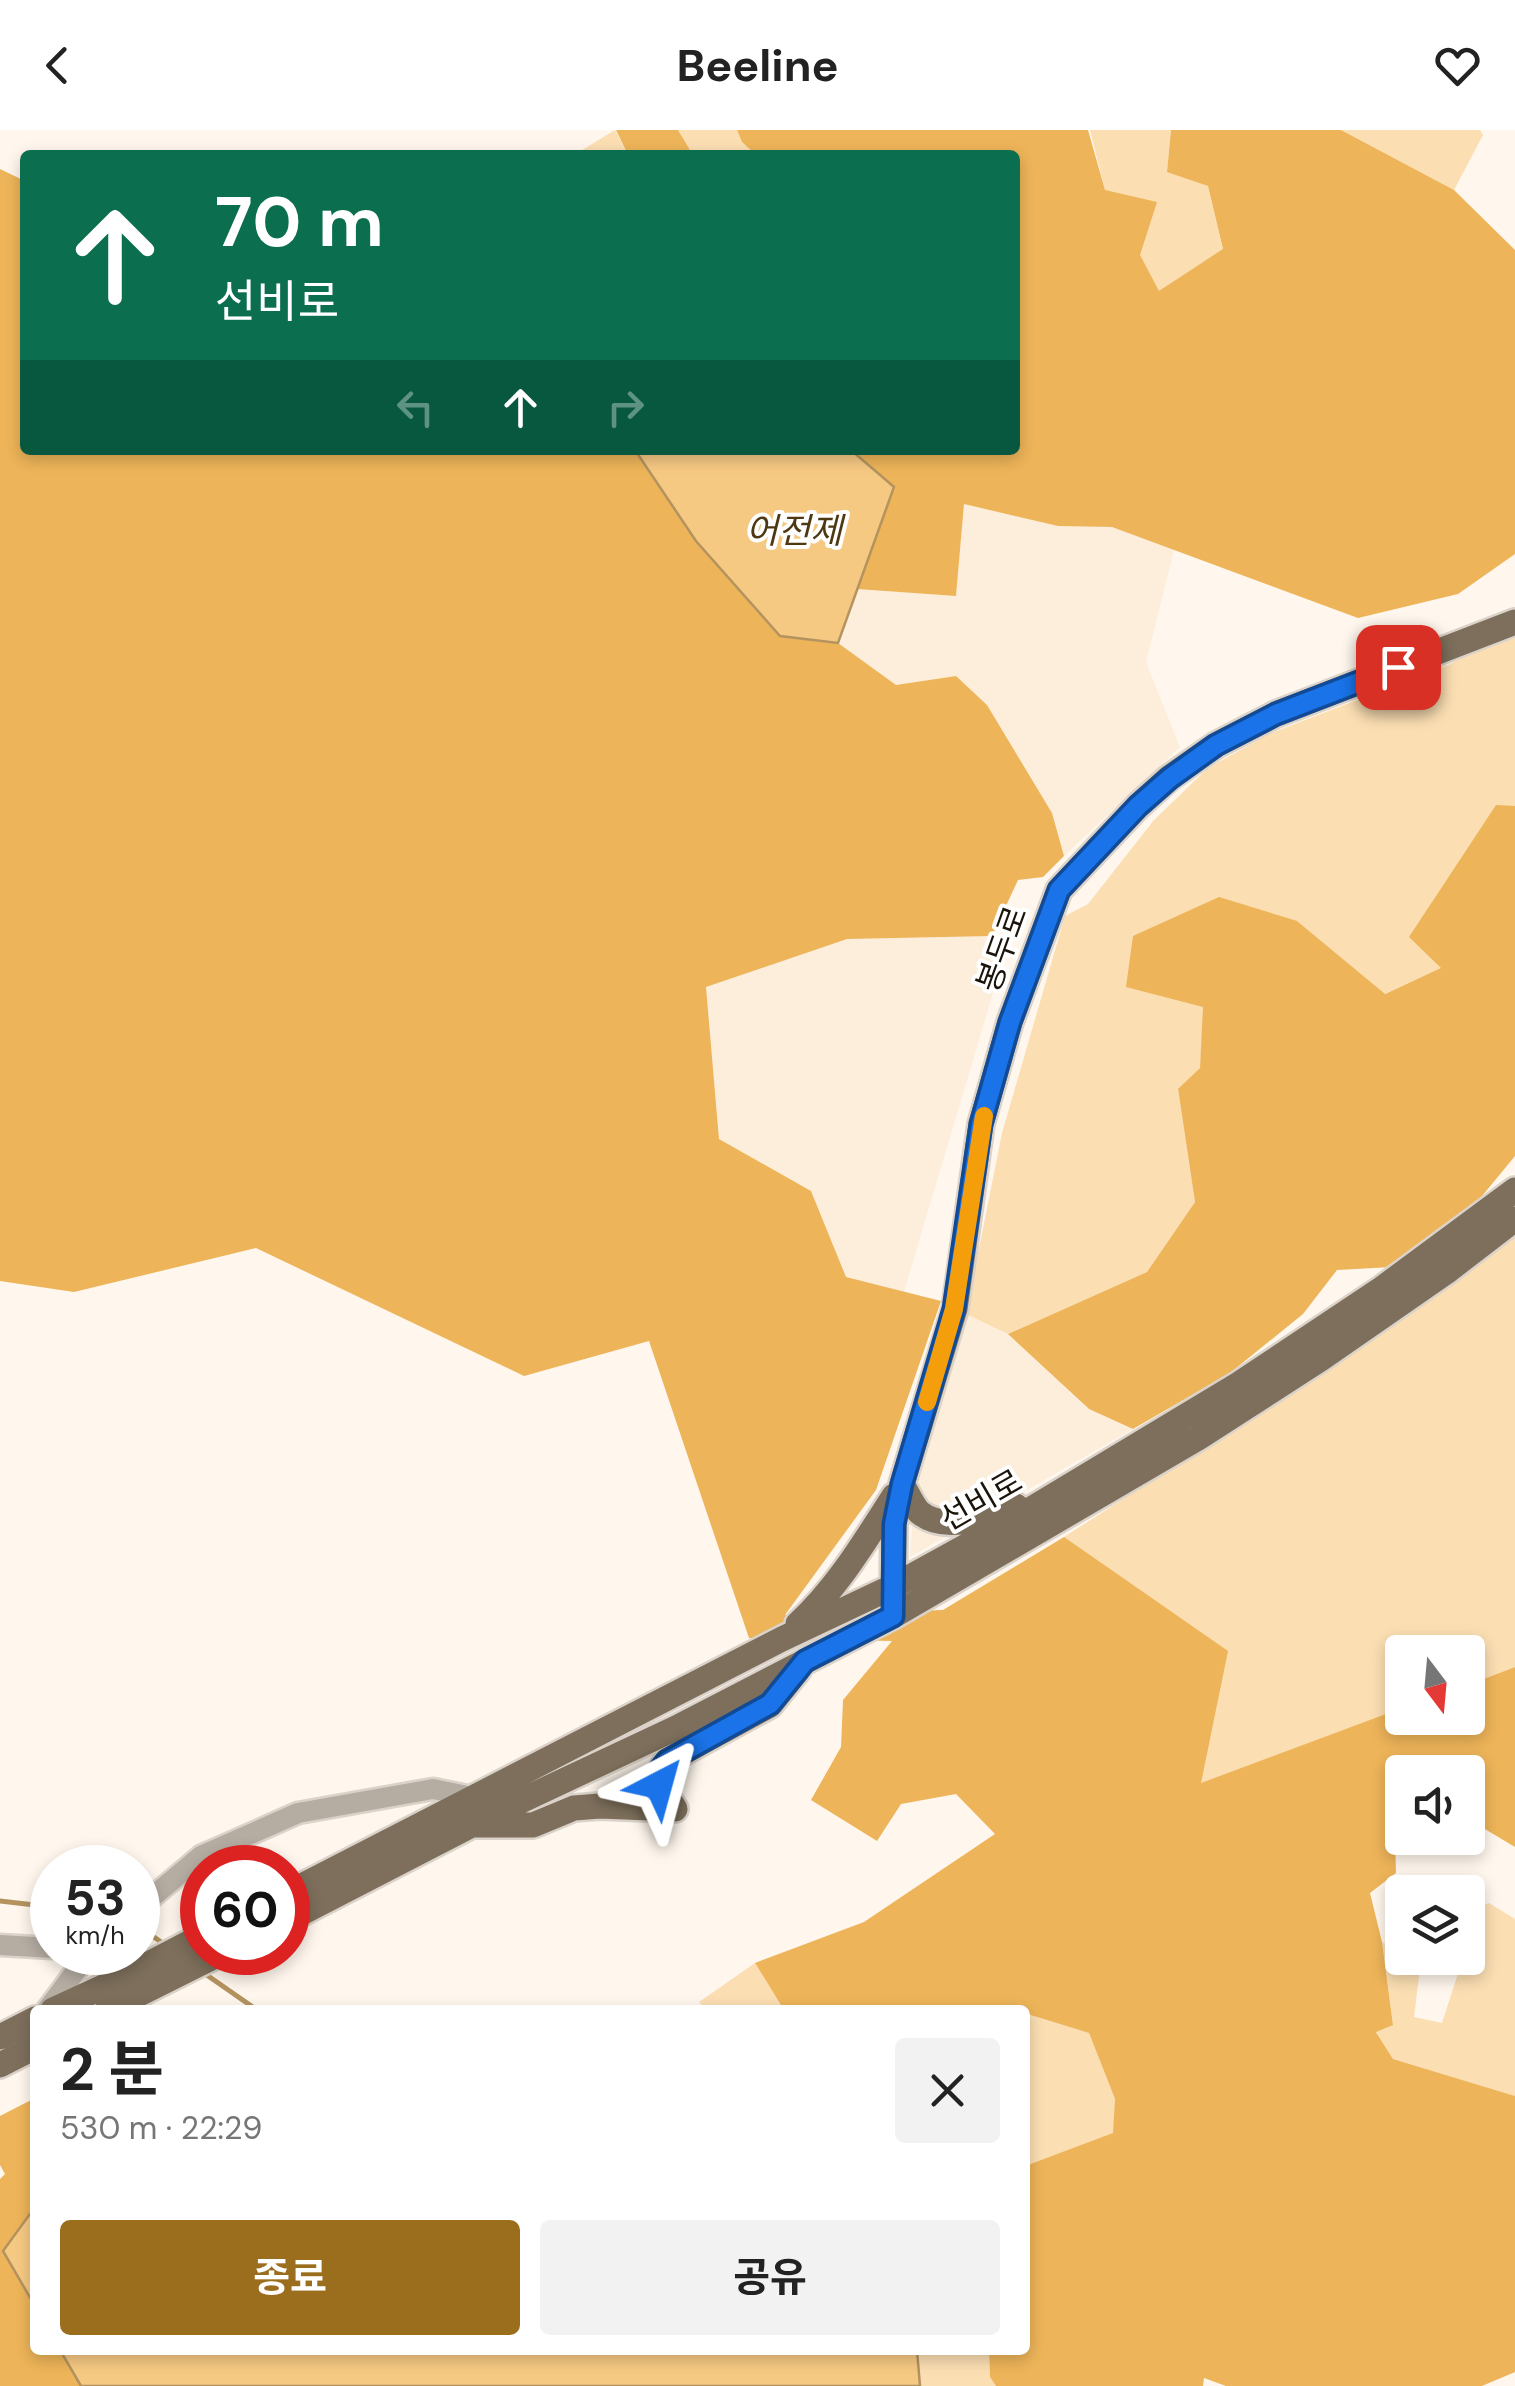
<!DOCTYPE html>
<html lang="ko">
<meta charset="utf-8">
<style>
body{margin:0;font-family:"DM Sans","Noto Sans KR",sans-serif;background:#f2f2f2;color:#222;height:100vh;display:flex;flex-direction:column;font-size:38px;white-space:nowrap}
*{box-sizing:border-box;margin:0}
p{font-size:32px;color:#767676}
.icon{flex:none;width:55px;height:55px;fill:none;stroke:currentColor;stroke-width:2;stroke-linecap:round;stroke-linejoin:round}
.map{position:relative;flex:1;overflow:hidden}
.sheet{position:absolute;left:30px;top:1875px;width:1000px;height:350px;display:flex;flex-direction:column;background:#fff;border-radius:10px;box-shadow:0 5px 15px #0003}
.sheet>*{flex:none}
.hud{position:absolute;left:20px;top:20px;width:1000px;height:305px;border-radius:10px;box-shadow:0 5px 15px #0003;background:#0b6e4f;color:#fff;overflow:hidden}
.needle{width:65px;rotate:164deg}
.tools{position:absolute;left:1385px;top:1505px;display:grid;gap:20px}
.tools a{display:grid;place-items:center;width:100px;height:100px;border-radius:10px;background:#fff;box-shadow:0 5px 15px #0003;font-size:50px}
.speed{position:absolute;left:30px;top:1715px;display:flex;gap:20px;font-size:50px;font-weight:700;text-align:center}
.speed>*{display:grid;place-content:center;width:130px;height:130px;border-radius:50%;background:#fff;box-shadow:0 5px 15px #0003;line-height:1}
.speed small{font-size:25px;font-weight:400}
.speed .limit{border:15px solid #d22;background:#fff;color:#111}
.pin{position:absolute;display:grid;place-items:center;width:85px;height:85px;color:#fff;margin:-42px;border-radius:20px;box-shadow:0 5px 15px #0006}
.me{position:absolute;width:110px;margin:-55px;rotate:39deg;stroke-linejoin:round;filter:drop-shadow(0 0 8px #0008)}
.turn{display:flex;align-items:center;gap:35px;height:210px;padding:0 30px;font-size:45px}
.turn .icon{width:130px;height:130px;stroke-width:2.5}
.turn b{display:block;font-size:70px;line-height:85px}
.lanes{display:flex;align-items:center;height:95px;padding:0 30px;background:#0003;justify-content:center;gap:50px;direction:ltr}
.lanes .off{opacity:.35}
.round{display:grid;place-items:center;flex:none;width:105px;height:105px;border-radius:10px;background:#f2f2f2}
.headline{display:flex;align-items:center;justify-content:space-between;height:170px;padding:0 30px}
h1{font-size:60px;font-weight:700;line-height:75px}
.action{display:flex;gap:20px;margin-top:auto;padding:20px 30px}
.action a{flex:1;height:115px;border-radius:10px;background:#9b6e1e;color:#fff;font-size:40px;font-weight:700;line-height:115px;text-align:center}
.action a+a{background:#f2f2f2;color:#222}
header{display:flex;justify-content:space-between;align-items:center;height:130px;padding:0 30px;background:#fff;font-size:45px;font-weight:700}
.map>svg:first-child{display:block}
.built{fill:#fceeda}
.green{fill:#fbdeb2}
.forest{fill:#edb459}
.water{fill:#f6c983;stroke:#b4935f;stroke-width:2.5}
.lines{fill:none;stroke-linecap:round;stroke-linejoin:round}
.stream{stroke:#b4935f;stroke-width:5}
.minor-casing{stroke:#dbd3c9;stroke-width:25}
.major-casing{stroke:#dbd3c9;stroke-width:30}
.minor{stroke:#b5ada2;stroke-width:20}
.major{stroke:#7d6f5b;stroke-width:25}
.route-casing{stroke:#114b97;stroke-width:25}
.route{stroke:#1a73e8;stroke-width:18}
.slow{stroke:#f59e0b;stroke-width:18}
.labels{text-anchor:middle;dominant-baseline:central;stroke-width:8;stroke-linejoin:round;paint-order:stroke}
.street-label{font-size:32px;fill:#1b140b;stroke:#fff}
.water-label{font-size:35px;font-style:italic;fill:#4e3811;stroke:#fff}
</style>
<header><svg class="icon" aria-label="back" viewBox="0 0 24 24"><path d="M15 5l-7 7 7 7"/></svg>Beeline<svg class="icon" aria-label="heart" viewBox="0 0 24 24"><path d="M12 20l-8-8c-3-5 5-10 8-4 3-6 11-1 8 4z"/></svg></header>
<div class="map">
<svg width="1515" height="2256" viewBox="0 0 1515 2256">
<rect width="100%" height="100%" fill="#fff7ed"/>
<path class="built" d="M964,374L1058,396L1112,397L1174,420L1146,532L1180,617L1064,726L1052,683L987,575L956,546L896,555L838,513L857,459L956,466Z
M992,806L1009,809L904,1162L846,1147L811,1061L719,1009L706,856L847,809Z
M966,1184L1008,1204L1088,1279L1133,1299L910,1427L917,1335Z"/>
<path class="green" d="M615,0L628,25H574Z
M678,0H737L742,12L756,25H693Z
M1090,0H1171L1167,41L1208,56L1223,120L1159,162L1105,60Z
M1341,0H1480L1483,5L1454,60Z
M1515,499V676H1496L1442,838L1384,864L1297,791L1204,877L1200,938L1178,960L1195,1072L1147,1142L1008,1204L966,1184L1002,1003L1065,786L1088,774L1154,690L1208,638L1269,604L1448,535Z
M1515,1108V1537L1468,1555V1522H1402V1578L1200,1654L1064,1407L1290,1262Z
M1489,1773L1515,1789V1966L1393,1929L1376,1901L1393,1894L1382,1812L1402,1822V1828H1415L1421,1830L1414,1887L1442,1893L1463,1828H1468V1780Z
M755,1833L784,1880H706L699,1872Z
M1026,1884L1089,1903L1115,1969L1114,2003L1025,2036Z
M917,2220H989L990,2247L996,2256H920Z"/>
<path class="forest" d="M616,0H678L693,25H628Z
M737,0H1088L1105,60L1157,72L1140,125L1159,161L1223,119L1208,56L1167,42L1171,0H1341L1454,60L1515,120V424L1458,464L1358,488L1112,397L1058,396L964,374L956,466L857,459L894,357L853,320H1015V25H756L742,12Z
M0,39L25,51V320H635L696,411L779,506L838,513L896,555L956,546L987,575L1052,683L1064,726L1043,747L1018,750L992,806L847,809L706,857L719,1009L811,1061L846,1147L941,1171L876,1360L785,1485L943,1480L1064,1407L1228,1521L1201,1653L1402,1578V1588H1468V1555L1515,1537V1717L1468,1689V1642H1402V1693L1395,1706L1396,1743L1370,1763L1382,1812L1393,1895L1376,1902L1393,1929L1515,1966V2242L1482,2256H1226L1204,2248L1203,2256H996L990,2247L989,2220H1025V2036L1113,2003L1115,1969L1089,1903L1027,1884L1025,1896V1880H784L755,1833L864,1792L995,1704L956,1664L901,1674L877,1711L811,1670L841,1617L843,1570L892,1511L749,1508L649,1211L524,1246L256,1118L74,1162L0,1151Z
M1496,675L1515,676V1026L1473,1077L1392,1137L1337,1140L1303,1184L1230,1243L1133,1299L1089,1279L1008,1204L1147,1142L1195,1072L1178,959L1200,938L1203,877L1126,857L1133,806L1219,767L1297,791L1385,864L1441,838L1409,807Z
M35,1968V2077L3,2122L35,2176V2220H60L81,2256H0V2049L5,2044L0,2035V1986Z"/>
<path class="water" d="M635,320H851L894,357L838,513L780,506L696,411Z
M35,2077V2176L3,2121Z
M60,2220H917L920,2256H81Z"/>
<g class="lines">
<path class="stream" d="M0,1771L52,1777
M138,1796L164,1814
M201,1841L257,1880"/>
<defs>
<path id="minor" d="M138,1779L201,1726L298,1683L433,1659L472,1667
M0,1815L52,1818
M47,1880L90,1822"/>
<path id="major" d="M902,1354C907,1362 912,1375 919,1382C945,1404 989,1386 1016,1376
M893,1468L894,1394L902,1354L955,1179L981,994L1010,892L1059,760L1138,676L1169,648L1216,615L1276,584L1515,492
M798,1494C838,1457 865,1411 894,1366
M477,1695H533L574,1678L600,1676L675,1679C663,1660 651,1652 667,1631L770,1575L798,1540
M288,1763L782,1509L894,1456L1010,1392L1239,1254L1380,1160L1515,1060
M288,1790L497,1682L676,1598L893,1486L1198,1308L1322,1228L1446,1142L1515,1089
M53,1880L116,1851L202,1806
M107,1880L223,1822
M0,1907L35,1889
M0,1935L35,1917"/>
</defs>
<use href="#minor" class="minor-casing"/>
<use href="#major" class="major-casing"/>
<use href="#minor" class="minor"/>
<use href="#major" class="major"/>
</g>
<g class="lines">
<defs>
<path id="route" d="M659,1655V1641L667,1631L770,1574L805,1531L893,1486L894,1394L902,1354L954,1179L981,994L1010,892L1059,760L1138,676L1170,648L1216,615L1276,584L1398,537"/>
</defs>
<use href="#route" class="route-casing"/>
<use href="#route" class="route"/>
<path class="slow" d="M927,1272L954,1179L984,986"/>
</g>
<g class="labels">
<g class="street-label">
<text transform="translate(1002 819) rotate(-70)">봉두로</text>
<text transform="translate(981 1370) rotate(-30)">선비로</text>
</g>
<g class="water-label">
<text x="794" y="401">어전제</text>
</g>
</g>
</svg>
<div class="tools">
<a><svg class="needle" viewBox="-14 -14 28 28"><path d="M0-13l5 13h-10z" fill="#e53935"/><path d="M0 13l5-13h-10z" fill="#767676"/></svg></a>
<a><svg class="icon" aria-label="sound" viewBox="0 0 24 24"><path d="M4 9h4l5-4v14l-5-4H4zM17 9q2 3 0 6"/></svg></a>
<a><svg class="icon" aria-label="layers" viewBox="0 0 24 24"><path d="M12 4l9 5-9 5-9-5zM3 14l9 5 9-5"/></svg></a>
</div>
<div class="speed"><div>53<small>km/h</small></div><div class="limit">60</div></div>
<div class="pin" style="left:1398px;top:537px;background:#d93025"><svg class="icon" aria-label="arrive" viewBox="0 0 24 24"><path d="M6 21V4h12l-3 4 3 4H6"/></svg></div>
<svg class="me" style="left:659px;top:1655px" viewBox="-20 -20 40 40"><path d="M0-17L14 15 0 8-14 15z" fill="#1a73e8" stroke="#fff" stroke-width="4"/></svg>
<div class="hud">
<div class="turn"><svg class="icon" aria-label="ahead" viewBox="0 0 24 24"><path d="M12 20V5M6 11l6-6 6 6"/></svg><div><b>70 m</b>선비로</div></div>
<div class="lanes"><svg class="icon off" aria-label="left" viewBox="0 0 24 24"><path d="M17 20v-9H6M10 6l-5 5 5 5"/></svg><svg class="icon" aria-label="ahead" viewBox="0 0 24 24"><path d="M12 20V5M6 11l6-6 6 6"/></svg><svg class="icon off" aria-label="right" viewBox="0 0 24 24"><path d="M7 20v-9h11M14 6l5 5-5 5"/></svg></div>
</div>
<section class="sheet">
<div class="headline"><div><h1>2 분</h1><p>530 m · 22:29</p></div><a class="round"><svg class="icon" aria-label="close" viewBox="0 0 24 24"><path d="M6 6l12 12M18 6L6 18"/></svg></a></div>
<div class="action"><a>종료</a><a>공유</a></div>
</section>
</div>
